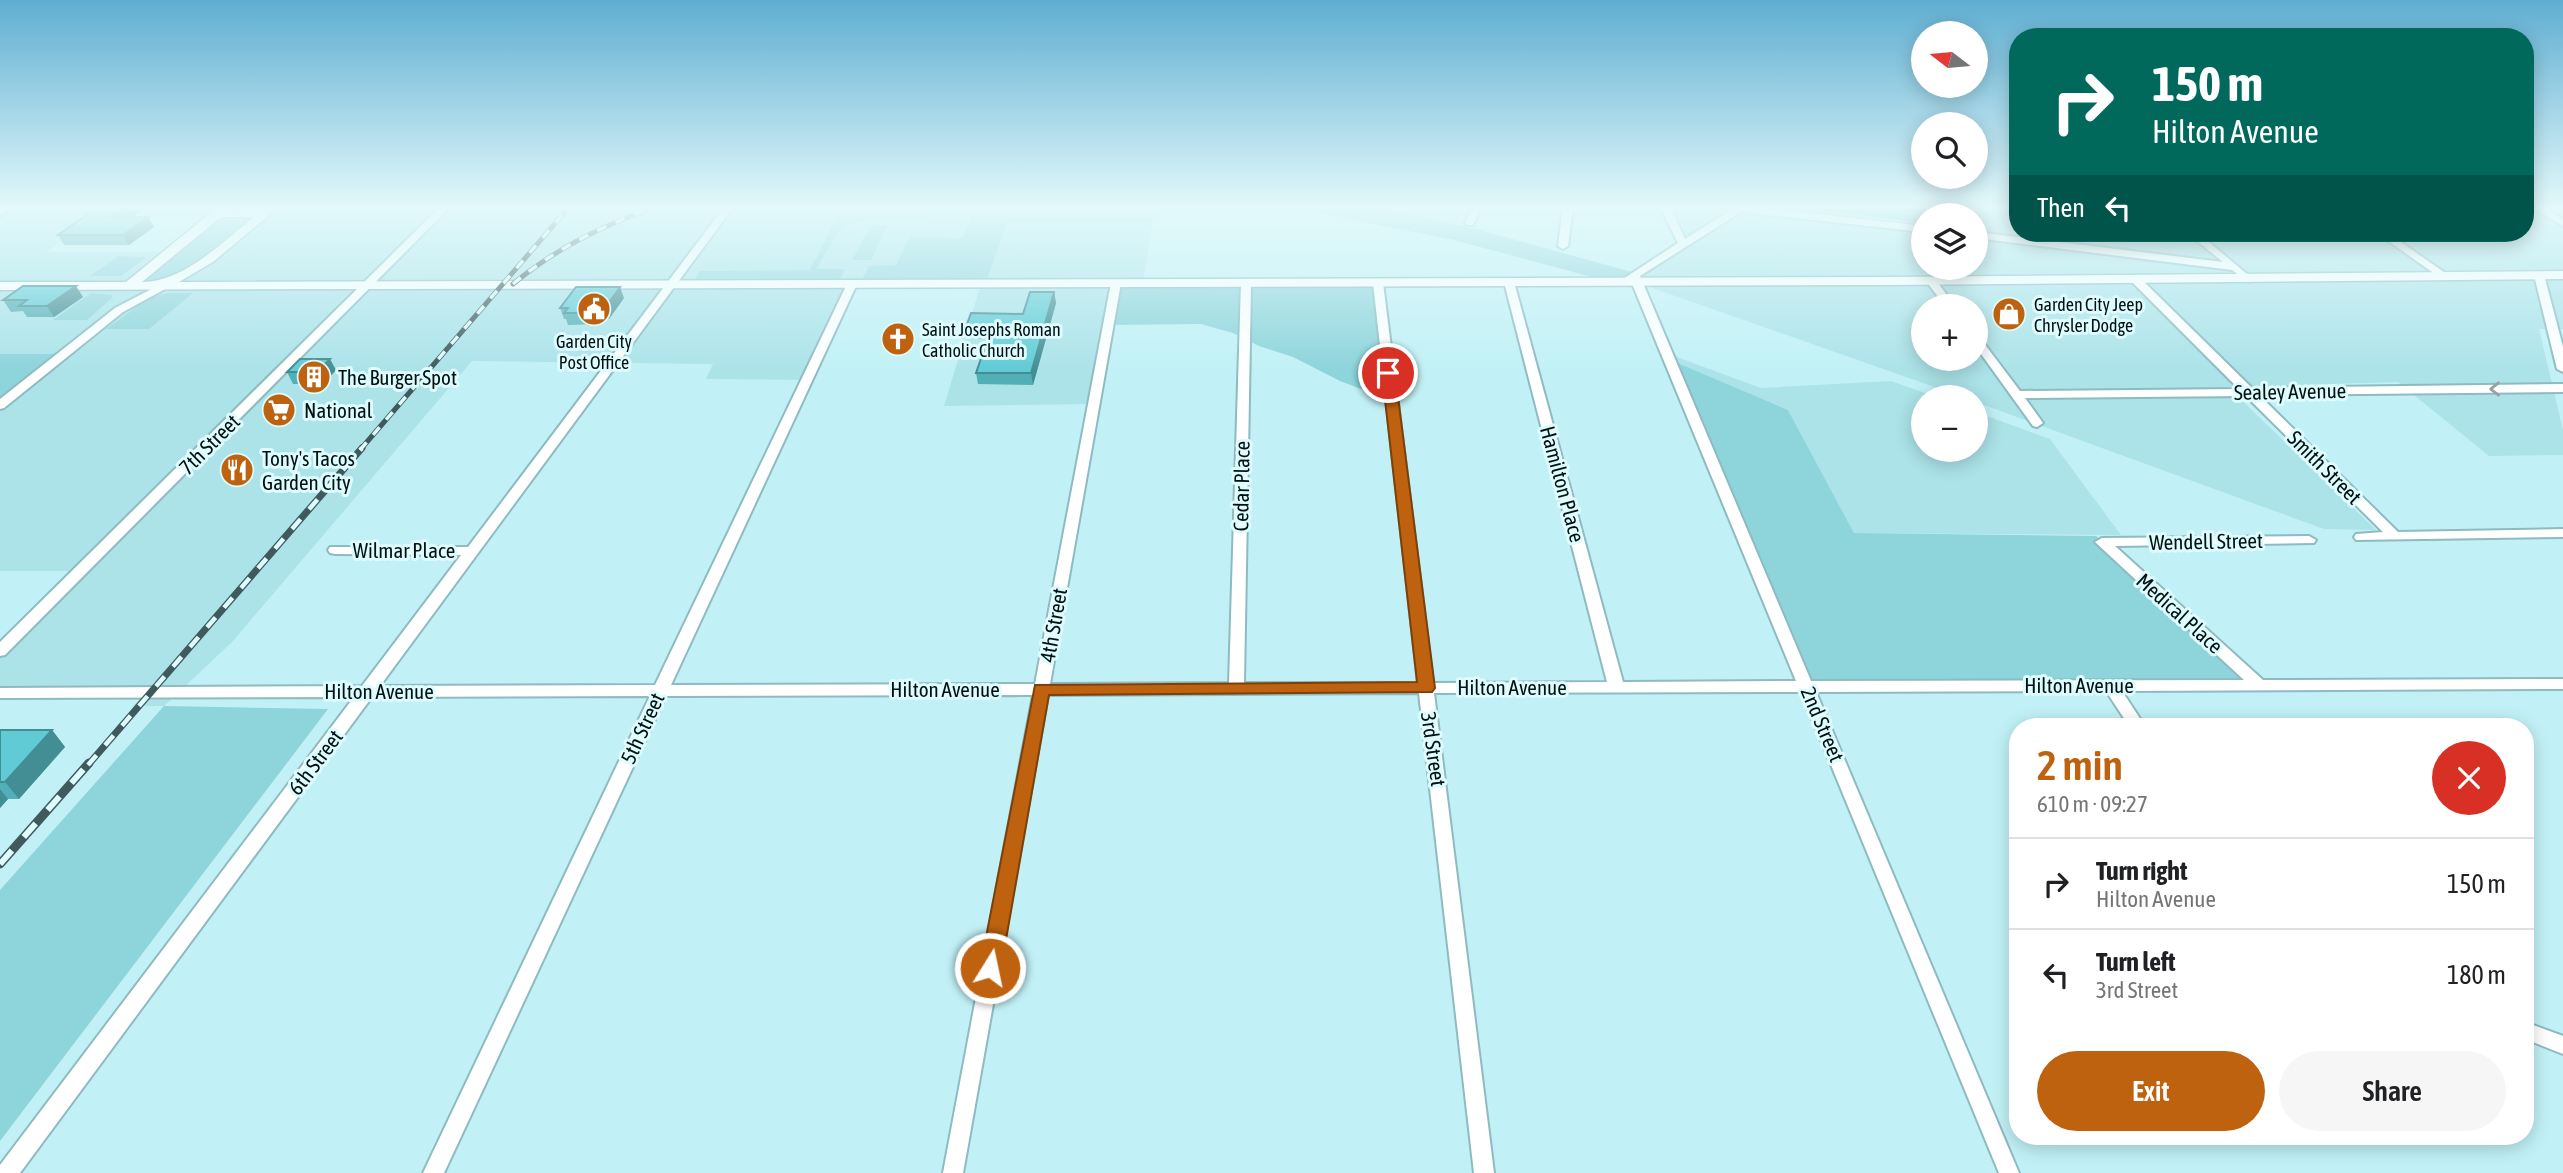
<!DOCTYPE html>
<meta charset="utf-8">
<style>
body{margin:0;font-family:"Asap Condensed",sans-serif;background:#f6f6f6;color:#202124;height:100vh;display:flex;flex-direction:column;font-size:26px;white-space:nowrap}
*{box-sizing:border-box;margin:0}
p{font-size:23px;color:#757577}
.icon{flex:none;width:38px;height:38px;fill:none;stroke:currentColor;stroke-width:2;stroke-linecap:round;stroke-linejoin:round}
.map{position:relative;flex:1;overflow:hidden}
.details{position:absolute;left:2009px;top:718px;width:525px;height:427px;display:flex;flex-direction:column;background:#fff;border-radius:28px;box-shadow:0 4px 18px #0003}
.details>*{flex:none}
.banner{position:absolute;left:2009px;top:28px;width:525px;height:214px;border-radius:28px;box-shadow:0 4px 18px #0003;background:#00695c;color:#fff;overflow:hidden}
.needle{width:46px;rotate:286deg}
.tools{position:absolute;left:1911px;top:21px;display:grid;gap:14px}
.tools a{display:grid;place-items:center;width:77px;height:77px;border-radius:50%;background:#fff;box-shadow:0 4px 18px #0003;font-size:35px}
.pin{position:absolute;display:grid;place-items:center;width:60px;height:60px;color:#fff;margin:-30px;border:4px solid #fff;border-radius:50%;box-shadow:0 2px 7px #0007}
.me{position:absolute;width:77px;margin:-38px;rotate:10deg;stroke-linejoin:round;filter:drop-shadow(0 0 5px #0008)}
.turn{display:flex;align-items:center;gap:24px;height:147px;padding:0 28px;font-size:32px}
.turn .icon{width:91px;height:91px;stroke-width:2.5}
.turn b{display:block;font-size:49px;line-height:60px}
.then{display:flex;align-items:center;height:66px;padding:0 28px;background:#0003;gap:14px;font-size:26px}
.round{display:grid;place-items:center;flex:none;width:74px;height:74px;border-radius:37px;background:#f6f6f6}
.summary{display:flex;align-items:center;justify-content:space-between;height:119px;padding:0 28px}
h1{font-size:42px;font-weight:600;line-height:52px;color:#be620f}
.cta{display:flex;gap:14px;margin-top:auto;padding:14px 28px}
.cta a{flex:1;height:80px;border-radius:42px;background:#be620f;color:#fff;font-size:28px;font-weight:600;line-height:80px;text-align:center}
.cta a+a{background:#f6f6f6;color:#202124}
ul{padding:0;list-style:none}
li{display:flex;align-items:center;gap:21px;height:91px;padding:0 28px;border-top:2px solid #e0e0e0}
li div{flex:1}
li b{display:block;font-size:26px}
li em{font-style:normal}
.map>svg:first-child{display:block}
.built{fill:#abe3e9;fill-rule:evenodd}
.green{fill:#8dd4db}
.lines{fill:none;stroke-linecap:round;stroke-linejoin:round}
.minor-casing{stroke:#8dbbc0;stroke-width:4}
.major-casing{stroke:#8dbbc0;stroke-width:3}
.minor{fill:#fff;fill-rule:evenodd}
.major{fill:#fff;fill-rule:evenodd}
.rail-far2-casing{stroke:#3f595c;stroke-width:5}
.rail-far1-casing{stroke:#3f595c;stroke-width:7}
.rail-casing{stroke:#3f595c;stroke-width:9}
.rail-far2{stroke:#defbfd;stroke-width:3.5;stroke-dasharray:10;stroke-linecap:butt}
.rail-far1{stroke:#defbfd;stroke-width:4.5;stroke-dasharray:13;stroke-linecap:butt}
.rail{stroke:#defbfd;stroke-width:6;stroke-dasharray:18;stroke-linecap:butt}
.wall{fill:#53afb7}
.shaded-wall{fill:#438e95}
.building{fill:#60cbd5;stroke:#438e95;stroke-width:2}
.oneway{stroke:#99a0a0}
.route{fill:#be620f;stroke:#7c400a;stroke-width:2}
.labels{text-anchor:middle;dominant-baseline:central;stroke-width:6;stroke-linejoin:round;paint-order:stroke}
.far-poi-label{font-size:18px;fill:#011112;stroke:#defbfd;text-anchor:start}
.poi-label{font-size:21px;fill:#011112;stroke:#defbfd;text-anchor:start}
.street-label{font-size:21px;fill:#011112;stroke:#defbfd}
</style>
<div class="map">
<svg width="2563" height="1173" viewBox="0 0 2563 1173">
<rect width="100%" height="100%" fill="#c1f1f6"/>
<path class="built" d="M0,206H111L46,252H168L274,206H1284L1314,210L1154,211L1143,282H1113L1093,404L944,406L981,284L853,285L808,380L706,379L713,364L472,361L232,642L164,706H133L147,692H0V650L77,571H0V406L64,354H0Z
M1656,206H2018V233H2525V206H2563V329H2539L2563,430V455L2489,456L2398,382L2228,387L2376,530L2324,529L1976,402V397H1963L1638,283L1632,272L1675,242ZM1923,215H1976V268H1923ZM1923,306H1976V359H1923Z
M1671,355L1761,388L1891,381L1936,397H1923V450H1976V412L2050,439L2121,535L1854,533L1788,410L1673,361Z"/>
<path class="green" d="M225,206H274L181,278L144,283L139,281Z
M1284,206H1372L1476,229L1632,272L1637,281H1607L1454,240Z
M974,212H1153L1152,223H1007L985,284H860L869,266L896,265L910,237L963,238Z
M925,214L923,221L877,219L843,225L816,269H845L838,284H692L700,271L810,270L838,215Z
M871,225H888L871,260H852Z
M118,256L147,257L121,276H90Z
M1113,282H1377L1390,400L1340,381L1293,357L1259,346L1233,333L1201,324L1106,325Z
M91,293L112,295V298L87,320H53Z
M167,293H193L149,329H106L149,298Z
M0,354H65L0,406Z
M1673,361L1788,410L1854,533L2096,536L2259,684L1806,683Z
M164,706L328,709L0,1141V890Z"/>
<g class="lines">
<defs>
<path id="minor" d="M4,206H15L0,216V209Z
M441,206H451L5,655L0,656V642Z
M725,206H734L380,686L655,685L847,284L852,281L857,284L671,685L1035,684L1111,283L1116,280L1121,283L1050,684L1229,683L1241,283L1246,280L1251,283L1244,683H1418L1373,283L1378,280L1383,283L1433,683L1607,682L1504,282L1509,279L1514,282L1623,682L1796,681L1631,281L1623,279L1678,243L1660,206H1670L1685,239L1737,206H1748L1923,226V232L1741,212L1640,276L1811,681L2244,680L2095,542L2102,538L2309,536L2316,540L2314,543L2115,546L2263,680L2563,679V689L2122,691L2145,726H2129L2106,691L1816,692L2019,1173H1999L1801,692L1434,693L1494,1173H1474L1419,693L1048,695L963,1173H943L1033,695L666,696L444,1173H423L650,696L372,697L20,1173H0V1165L354,697L0,698V688L362,686L461,555L335,554L330,553L328,550L330,547H468Z
M1473,206H1483L1473,225H1467L1465,223Z
M1563,206H1573L1568,246L1563,249L1558,246Z
M2531,206H2542L2563,219V226Z
M1976,232L2223,262L2187,233H2198L2253,279L2248,282L2232,270L1976,238Z
M2377,233H2388L2451,277L2450,279H2442Z
M2539,272L2544,275L2563,347V372L2557,369L2534,275Z
M2136,277L2140,278L2252,388L2563,384V392L2259,395L2398,532L2563,529V537L2356,540L2354,537L2356,534L2383,532L2246,396L2025,398L2043,423L2037,427L2033,426L1976,347V337L1980,338L2020,391L2239,389L2132,282L2131,280Z
M1931,278L1935,279L1955,306H1945L1926,281Z
M163,283L167,284V288L123,312L4,408L0,409V399L115,308Z
M2525,1022L2563,1036V1054L2525,1039Z"/>
<path id="major" d="M219,206H233L230,209L280,206L213,262L179,282L1890,277L2563,271V279L1890,285L0,290V282H126ZM221,217H254C222,242 184,282 142,282Z"/>
</defs>
<use href="#minor" class="minor-casing"/>
<use href="#major" class="major-casing"/>
<use href="#minor" class="minor"/>
<use href="#major" class="major"/>
<defs>
<path id="rail-far2" d="M513,284C556,248 604,225 657,206
M360,450L570,206"/>
<path id="rail-far1" d="M88,765L362,448"/>
<path id="rail" d="M0,864L89,763"/>
</defs>
<use href="#rail-far2" class="rail-far2-casing"/>
<use href="#rail-far1" class="rail-far1-casing"/>
<use href="#rail" class="rail-casing"/>
<use href="#rail-far2" class="rail-far2"/>
<use href="#rail-far1" class="rail-far1"/>
<use href="#rail" class="rail"/>
</g>
<path class="wall" d="M149,206L132,217H148L154,227L129,245H64L58,235Z
M1784,206H1946L1947,211L1945,215H1923V223Z
M1054,292L1056,303L1033,385L978,384L976,373L988,339L968,338L966,327L1023,314Z
M83,297L54,317H27L23,311L11,312L3,300Z
M624,298L609,319H600L597,324L568,325L566,319H564L560,308Z
M336,370L323,384H293L287,372Z
M0,730H52L65,747L19,799H8L0,808Z"/>
<path class="shaded-wall" d="M126,206H149L115,227L109,217Z
M148,217L154,227L129,245L123,235Z
M76,286L83,297L54,317L47,306Z
M620,287L624,298L609,319L605,308Z
M1054,292L1056,303L1033,385L1031,373Z
M597,308L600,319L597,324L593,313Z
M330,359L336,370L323,384L317,372Z
M52,730L65,747L19,799L5,782Z
M0,789L8,799L0,808Z"/>
<path class="building" d="M99,206H126L109,217H148L123,235H58Z
M1904,206H1946L1947,211Z
M23,286H76L47,306H19L27,300H3Z
M576,287H620L605,308H597L593,313H564L568,308H560Z
M1030,292H1054L1031,373H976L992,327H966L971,313L1023,314Z
M300,359H330L317,372H287Z
M0,730H52L5,782H0Z"/>
<defs><path id="oneway-chevron" d="M-2-3.5L2.5 0L-2 3.5" fill="none" stroke-width="1.6" stroke-linecap="round" stroke-linejoin="round" transform="scale(1.75)"/></defs>
<use class="oneway" href="#oneway-chevron" transform="translate(2495 389) rotate(179)"/>
<linearGradient id="sky" x2="0" y2="1"><stop stop-color="#5faed1"/><stop offset="0.56" stop-color="#e3f9fb"/><stop offset="1" stop-color="#e3f9fb" stop-opacity="0"/></linearGradient>
<rect width="2563" height="371" fill="url(#sky)"/>
<path class="route" d="M1388,370L1395,373L1435,688L1432,692L1049,695L1001,968L998,974L990,977L983,974L980,968L1035,685L1417,682L1382,373Z"/>
<defs>
<symbol id="civic-disc" viewBox="-11 -11 22 22"><circle r="9.5" fill="#be620f" stroke="#defbfd"/><path d="M-.6-6.5H3V-4.5H.6V-3L4-1V1h2V6H-6V1h2V-1L-.6-3ZM-1.2 2.5V6h2.4V2.5Z" fill="#fff"/></symbol>
<symbol id="shop-disc" viewBox="-11 -11 22 22"><circle r="9.5" fill="#be620f" stroke="#defbfd"/><path d="M-5-2.5h2.3a2.7 3.5 0 0 1 5.4 0H5L5.5 6h-11ZM-1.5-2.5h3a1.5 2.3 0 0 0-3 0Z" fill="#fff"/></symbol>
<symbol id="church-disc" viewBox="-11 -11 22 22"><circle r="9.5" fill="#be620f" stroke="#defbfd"/><path d="M-1.2-6h2.4v3.5h3.3v2.4h-3.3V6h-2.4V-.1h-3.3v-2.4h3.3Z" fill="#fff"/></symbol>
<symbol id="building-disc" viewBox="-11 -11 22 22"><circle r="9.5" fill="#be620f" stroke="#defbfd"/><path d="M-4-6H4V6H1V3H-1V6H-4ZM-2.5-4.3h1.7v1.8h-1.7ZM.8-4.3h1.7v1.8H.8ZM-2.5-1h1.7V.8h-1.7ZM.8-1h1.7V.8H.8Z" fill="#fff"/></symbol>
<symbol id="supermarket-disc" viewBox="-11 -11 22 22"><circle r="9.5" fill="#be620f" stroke="#defbfd"/><path d="M-6-5.5h2.5l.6 2H6L4.5 2H-2.5L-4.4-4H-6ZM-1.5 3.2a1.3 1.3 0 1 0 .1 0ZM3 3.2a1.3 1.3 0 1 0 .1 0Z" fill="#fff"/></symbol>
<symbol id="restaurant-disc" viewBox="-11 -11 22 22"><circle r="9.5" fill="#be620f" stroke="#defbfd"/><path d="M-5-6h1v4h1v-4h1v4h1v-4h1v5L-1.5 .5V6h-2V.5L-5-1ZM5-6V6H3V1.5H1.5Q1.5-4 5-6Z" fill="#fff"/></symbol>
</defs>
<g fill-rule="evenodd">
<use href="#civic-disc" x="575" y="290" width="38" height="38"/>
<use href="#shop-disc" x="1990" y="295" width="38" height="38"/>
<use href="#church-disc" x="879" y="320" width="38" height="38"/>
<use href="#building-disc" x="295" y="358" width="38" height="38"/>
<use href="#supermarket-disc" x="260" y="391" width="38" height="38"/>
<use href="#restaurant-disc" x="218" y="451" width="38" height="38"/>
</g>
<g class="labels">
<g class="far-poi-label">
<text x="2034" y="304">Garden City Jeep<tspan x="2034" dy="21">Chrysler Dodge</tspan></text>
<text x="922" y="329">Saint Josephs Roman<tspan x="922" dy="21">Catholic Church</tspan></text>
<text x="594" y="341" text-anchor="middle">Garden City<tspan x="594" dy="21">Post Office</tspan></text>
</g>
<g class="poi-label">
<text x="338" y="377">The Burger Spot</text>
<text x="304" y="410">National</text>
<text x="262" y="458">Tony's Tacos<tspan x="262" dy="24">Garden City</tspan></text>
</g>
<g class="street-label">
<text transform="translate(2290 391) rotate(-1)">Sealey Avenue</text>
<text transform="translate(209 444) rotate(-45)">7th Street</text>
<text transform="translate(2325 467) rotate(45)">Smith Street</text>
<text transform="translate(1563 484) rotate(75)">Hamilton Place</text>
<text transform="translate(1241 486) rotate(-89)">Cedar Place</text>
<text transform="translate(2206 541) rotate(-1)">Wendell Street</text>
<text x="404" y="550">Wilmar Place</text>
<text transform="translate(2180 613) rotate(42)">Medical Place</text>
<text transform="translate(1053 625) rotate(-80)">4th Street</text>
<text x="2079" y="685">Hilton Avenue</text>
<text x="1512" y="687">Hilton Avenue</text>
<text x="945" y="689">Hilton Avenue</text>
<text x="379" y="691">Hilton Avenue</text>
<text transform="translate(1823 724) rotate(67)">2nd Street</text>
<text transform="translate(642 728) rotate(-65)">5th Street</text>
<text transform="translate(1434 749) rotate(82)">3rd Street</text>
<text transform="translate(315 762) rotate(-53)">6th Street</text>
</g>
</g>
</svg>
<div class="tools">
<a><svg class="needle" viewBox="-14 -14 28 28"><path d="M0-13l5 13h-10z" fill="#e53935"/><path d="M0 13l5-13h-10z" fill="#757577"/></svg></a>
<a><svg class="icon" aria-label="search" viewBox="0 0 24 24"><circle cx="10" cy="10" r="6"/><path d="M15 15l6 6"/></svg></a>
<a><svg class="icon" aria-label="layers" viewBox="0 0 24 24"><path d="M12 4l9 5-9 5-9-5zM3 14l9 5 9-5"/></svg></a>
<a>+</a>
<a>−</a>
</div>
<div class="pin" style="left:1388px;top:373px;background:#d93025"><svg class="icon" aria-label="arrive" viewBox="0 0 24 24"><path d="M6 21V4h12l-3 4 3 4H6"/></svg></div>
<svg class="me" style="left:990px;top:968px" viewBox="-20 -20 40 40"><circle r="17" fill="#be620f" stroke="#fff" stroke-width="3"/><path d="M0-11L8 9 0 5-8 9z" fill="#fff"/></svg>
<div class="banner">
<div class="turn"><svg class="icon" aria-label="right" viewBox="0 0 24 24"><path d="M7 20v-9h11M14 6l5 5-5 5"/></svg><div><b>150 m</b>Hilton Avenue</div></div>
<div class="then">Then<svg class="icon" aria-label="left" viewBox="0 0 24 24"><path d="M17 20v-9H6M10 6l-5 5 5 5"/></svg></div>
</div>
<section class="details">
<div class="summary"><div><h1>2 min</h1><p>610 m · 09:27</p></div><a class="round" style="background:#d93025;color:#fff"><svg class="icon" aria-label="close" viewBox="0 0 24 24"><path d="M6 6l12 12M18 6L6 18"/></svg></a></div>
<ul>
<li><svg class="icon" aria-label="right" viewBox="0 0 24 24"><path d="M7 20v-9h11M14 6l5 5-5 5"/></svg><div><b>Turn right</b><p>Hilton Avenue</p></div><em>150 m</em></li>
<li><svg class="icon" aria-label="left" viewBox="0 0 24 24"><path d="M17 20v-9H6M10 6l-5 5 5 5"/></svg><div><b>Turn left</b><p>3rd Street</p></div><em>180 m</em></li>
</ul>
<div class="cta"><a>Exit</a><a>Share</a></div>
</section>
</div>
